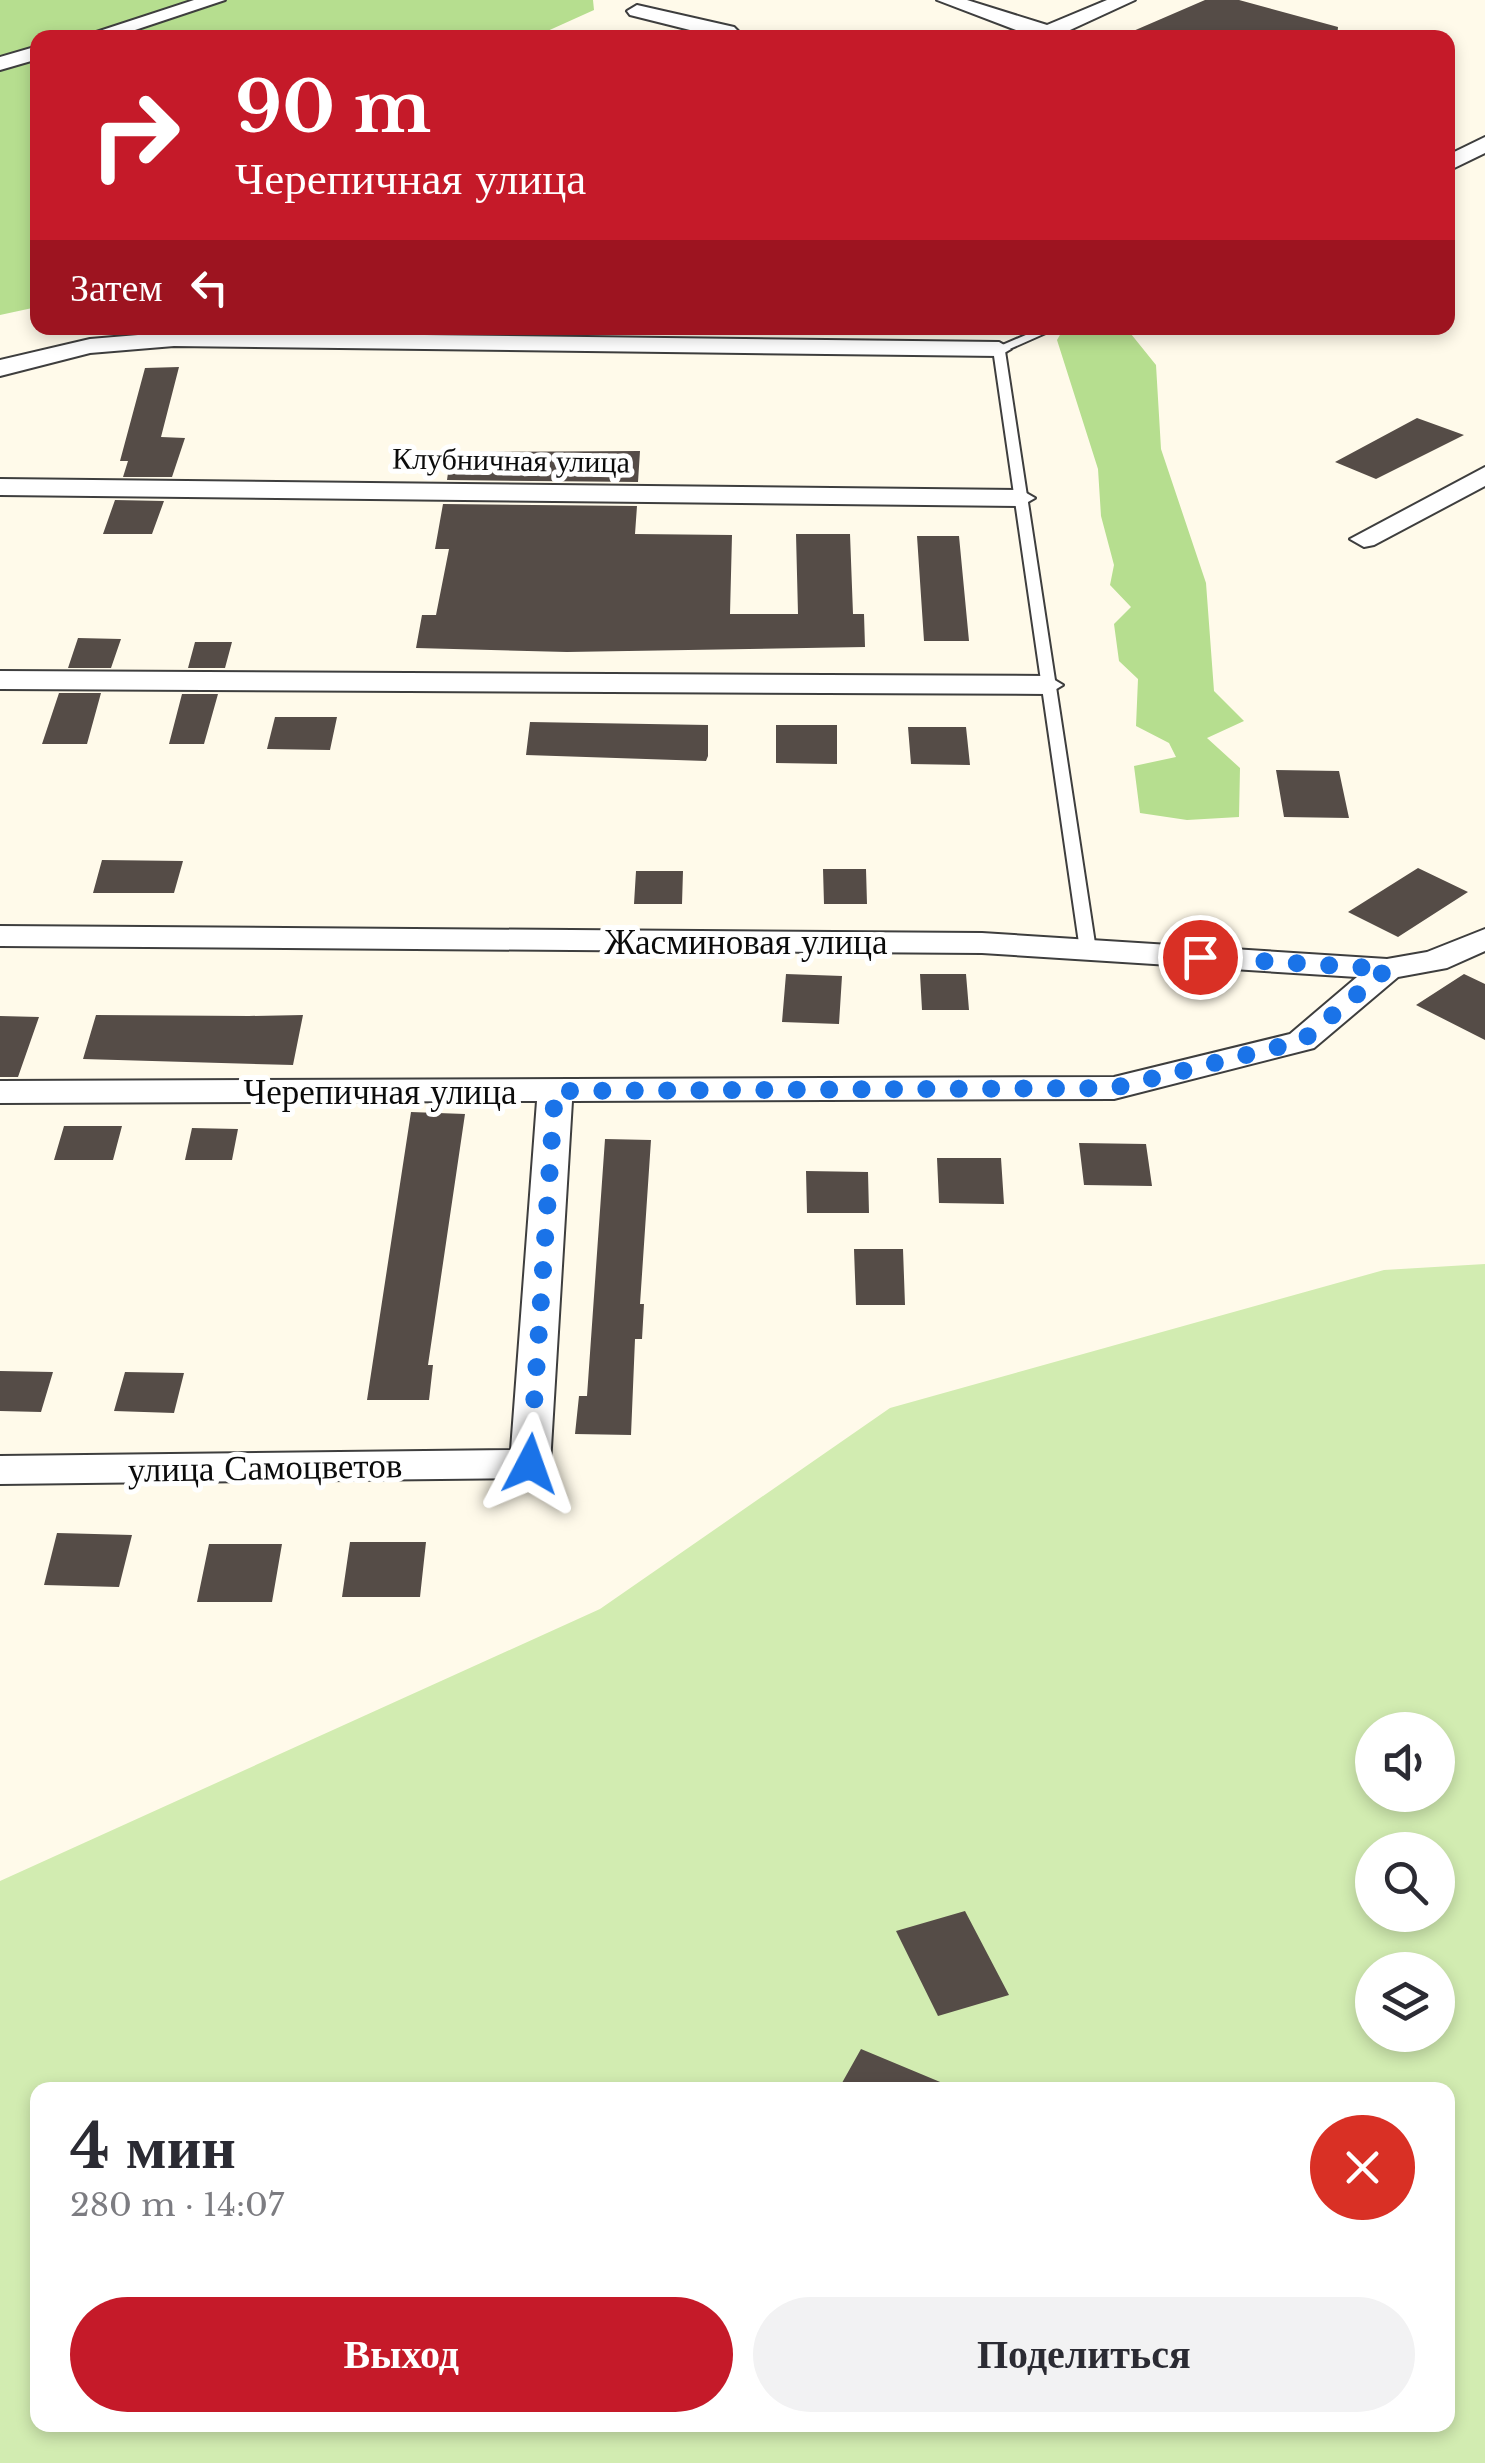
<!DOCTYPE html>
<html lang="ru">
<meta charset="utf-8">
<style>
body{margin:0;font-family:"Libre Baskerville",serif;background:#f2f2f3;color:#2b2b33;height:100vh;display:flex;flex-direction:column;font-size:38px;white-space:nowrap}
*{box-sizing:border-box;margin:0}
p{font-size:32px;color:#7c7c81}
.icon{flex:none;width:55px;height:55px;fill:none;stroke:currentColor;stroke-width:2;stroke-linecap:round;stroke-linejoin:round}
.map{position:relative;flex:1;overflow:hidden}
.drawer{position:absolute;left:30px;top:2082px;width:1425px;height:350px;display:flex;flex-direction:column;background:#fff;border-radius:20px;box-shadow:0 5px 15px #0003}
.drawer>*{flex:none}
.hud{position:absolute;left:30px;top:30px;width:1425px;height:305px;border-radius:20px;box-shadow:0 5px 15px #0003;background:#c51a29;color:#fff;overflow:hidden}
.buttons{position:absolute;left:1355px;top:1712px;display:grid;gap:20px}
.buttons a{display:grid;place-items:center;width:100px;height:100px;border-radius:50%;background:#fff;box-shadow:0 5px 15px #0003;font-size:50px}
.pin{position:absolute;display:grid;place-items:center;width:85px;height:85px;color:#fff;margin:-42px;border:5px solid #fff;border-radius:50%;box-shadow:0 2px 10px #0007}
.me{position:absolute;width:110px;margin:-55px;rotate:4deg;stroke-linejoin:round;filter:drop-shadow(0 0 8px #0008)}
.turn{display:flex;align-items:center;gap:35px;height:210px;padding:0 40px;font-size:45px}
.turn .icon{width:130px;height:130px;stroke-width:2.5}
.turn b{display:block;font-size:70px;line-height:85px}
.then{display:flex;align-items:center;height:95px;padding:0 40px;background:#0003;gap:20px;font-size:38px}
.round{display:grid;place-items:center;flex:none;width:105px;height:105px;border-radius:52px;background:#f2f2f3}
.headline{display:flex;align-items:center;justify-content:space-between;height:170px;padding:0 40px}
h1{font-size:60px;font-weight:700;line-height:75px}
.action{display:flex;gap:20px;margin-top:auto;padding:20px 40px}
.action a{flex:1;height:115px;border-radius:60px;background:#c51a29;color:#fff;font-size:40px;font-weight:700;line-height:115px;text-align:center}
.action a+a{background:#f2f2f3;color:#2b2b33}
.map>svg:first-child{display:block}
.green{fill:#d2ecb1;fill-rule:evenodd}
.forest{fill:#b6de8f}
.building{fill:#554c47}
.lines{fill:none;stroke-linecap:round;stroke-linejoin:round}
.lane-casing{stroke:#3e3e3e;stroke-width:4}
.street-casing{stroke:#3e3e3e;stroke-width:4}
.lane{fill:#fff;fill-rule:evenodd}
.street{fill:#fff;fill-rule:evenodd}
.route{stroke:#1a73e8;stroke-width:18;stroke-dasharray:0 32.4}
.labels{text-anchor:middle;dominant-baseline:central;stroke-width:10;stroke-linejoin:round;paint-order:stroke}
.far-street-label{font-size:30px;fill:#0b0b0b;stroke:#fff}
.street-label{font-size:35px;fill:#0b0b0b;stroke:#fff}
</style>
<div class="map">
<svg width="1485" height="2463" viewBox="0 0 1485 2463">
<rect width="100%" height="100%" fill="#fffaea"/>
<path class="green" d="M1485,1264V2463H0V1881L600,1609L890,1408L1384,1270ZM1372,1730H1438V1795H1372ZM1372,1850H1438V1915H1372ZM1372,1970H1438V2035H1372ZM38,2090H1448V2425H38Z"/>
<path class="forest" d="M0,0H593L594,10L543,33L545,37L38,38L37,307L0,315Z
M1064,328H1134L1131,334L1156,365L1161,449L1206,583L1214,691L1244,721L1207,738L1240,768L1239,817L1187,820L1140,813L1134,766L1176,757L1169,743L1136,726L1138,679L1119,661L1114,624L1131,607L1110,585L1114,565L1101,516L1098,469L1057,340Z"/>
<path class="building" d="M1205,0H1239L1338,27L1337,38H1117Z
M179,367L161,437L185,438L172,477H123L128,461H120L145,368Z
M1417,418L1464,435L1376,479L1335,462Z
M640,451L638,482L447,480L451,452Z
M115,500L164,501L152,534H103Z
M443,504L637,506L635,534L732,535L730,614H798L796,534H850L853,614H864L865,647L567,652L416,648L422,615H436L449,549H435Z
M917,536H959L969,641H924Z
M78,638L121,639L111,668H68Z
M195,642H232L225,668H188Z
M59,693H101L87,744H42Z
M182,694H218L204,744H169Z
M275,717H337L330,750L267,749Z
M530,722L708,725V756L706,761L526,755Z
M776,725H837V764L776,763Z
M908,727H966L970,765L911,764Z
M1276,770L1339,771L1349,818L1284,817Z
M102,860L183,861L174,893H93Z
M1418,868L1468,892L1398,937L1348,912Z
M823,869H866L867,904H824Z
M636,871H683L682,904H634Z
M786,974L842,976L839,1024L782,1022Z
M920,974H966L969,1010H922Z
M1464,974L1485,984V1040L1416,1005Z
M96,1015L249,1016L303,1015L293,1065L83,1059Z
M0,1016L39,1017L18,1077H0Z
M411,1112L465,1114L428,1365H433L429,1400H367Z
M64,1126H122L113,1160H54Z
M192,1128L238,1129L232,1160H185Z
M605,1139L651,1140L640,1304H644L642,1339H635L631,1435L575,1434L579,1396H587Z
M1079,1143L1146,1144L1152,1186L1084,1185Z
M937,1158H1001L1004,1204L939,1203Z
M806,1171L868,1172L869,1213H807Z
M854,1249H903L905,1305H856Z
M0,1371L53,1372L41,1412L0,1411Z
M125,1372L184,1373L174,1413L114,1411Z
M57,1533L132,1535L119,1587L44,1585Z
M350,1542H426L420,1597H342Z
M209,1544H282L272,1602H197Z
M965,1911L1009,1995L938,2016L896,1931Z
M861,2049L957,2089V2090H838Z"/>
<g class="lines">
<defs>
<path id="lane" d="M1042,328H1057L1005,351L1096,950L1088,955L1080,950L993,349Z"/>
<path id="street" d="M194,0H225L111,38H78Z
M937,0H967L1047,25L1107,0H1135L1070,30L1090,38H1037Z
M637,5L734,27L745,38H722L630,15L627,11Z
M38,46V59L0,70V57Z
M1485,137V153L1448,171V155Z
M174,332L999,342L1011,349L999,356L174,346L90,353L0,376V360L90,339Z
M1485,467V486L1374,545L1364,547L1350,539Z
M0,479L1021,490L1035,498L1021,506L0,495Z
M0,671L1048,676L1063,685L1048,694L0,689Z
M0,926L982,933L1387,959L1427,952L1485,929V951L1447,968L1398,977L1314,1048L1114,1099L572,1101L550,1464L544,1474L530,1478L0,1484V1456L511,1450L537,1101L0,1103V1081L1114,1077L1290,1034L1357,977L982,953L0,946Z"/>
</defs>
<use href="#lane" class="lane-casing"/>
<use href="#street" class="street-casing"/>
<use href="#lane" class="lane"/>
<use href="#street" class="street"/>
</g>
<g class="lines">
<path class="route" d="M530,1464L555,1091L1114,1088L1302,1041L1387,969L1200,957"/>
</g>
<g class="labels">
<g class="far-street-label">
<text transform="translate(511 460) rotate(1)">Клубничная улица</text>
</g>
<g class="street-label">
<text x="746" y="941">Жасминовая улица</text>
<text x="380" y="1091">Черепичная улица</text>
<text transform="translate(265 1467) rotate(-1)">улица Самоцветов</text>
</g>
</g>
</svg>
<div class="buttons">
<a><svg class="icon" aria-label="sound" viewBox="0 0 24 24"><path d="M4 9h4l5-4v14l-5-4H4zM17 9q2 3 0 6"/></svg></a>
<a><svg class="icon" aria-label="search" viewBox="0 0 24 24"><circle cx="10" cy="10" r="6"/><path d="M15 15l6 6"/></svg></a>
<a><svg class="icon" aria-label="layers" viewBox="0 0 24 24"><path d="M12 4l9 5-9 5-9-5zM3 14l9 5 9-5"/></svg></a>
</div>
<div class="pin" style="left:1200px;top:957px;background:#d93025"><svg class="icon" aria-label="arrive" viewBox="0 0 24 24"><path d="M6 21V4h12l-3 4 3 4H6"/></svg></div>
<svg class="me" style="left:530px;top:1464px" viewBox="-20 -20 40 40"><path d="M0-17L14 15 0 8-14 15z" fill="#1a73e8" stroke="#fff" stroke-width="4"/></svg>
<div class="hud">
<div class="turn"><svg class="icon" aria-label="right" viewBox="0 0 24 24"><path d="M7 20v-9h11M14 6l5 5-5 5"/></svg><div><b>90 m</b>Черепичная улица</div></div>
<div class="then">Затем<svg class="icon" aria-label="left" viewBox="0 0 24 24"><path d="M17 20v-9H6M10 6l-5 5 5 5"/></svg></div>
</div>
<section class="drawer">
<div class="headline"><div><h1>4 мин</h1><p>280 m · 14:07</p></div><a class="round" style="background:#d93025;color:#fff"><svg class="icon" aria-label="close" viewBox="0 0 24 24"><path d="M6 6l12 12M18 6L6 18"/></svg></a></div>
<div class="action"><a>Выход</a><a>Поделиться</a></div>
</section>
</div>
